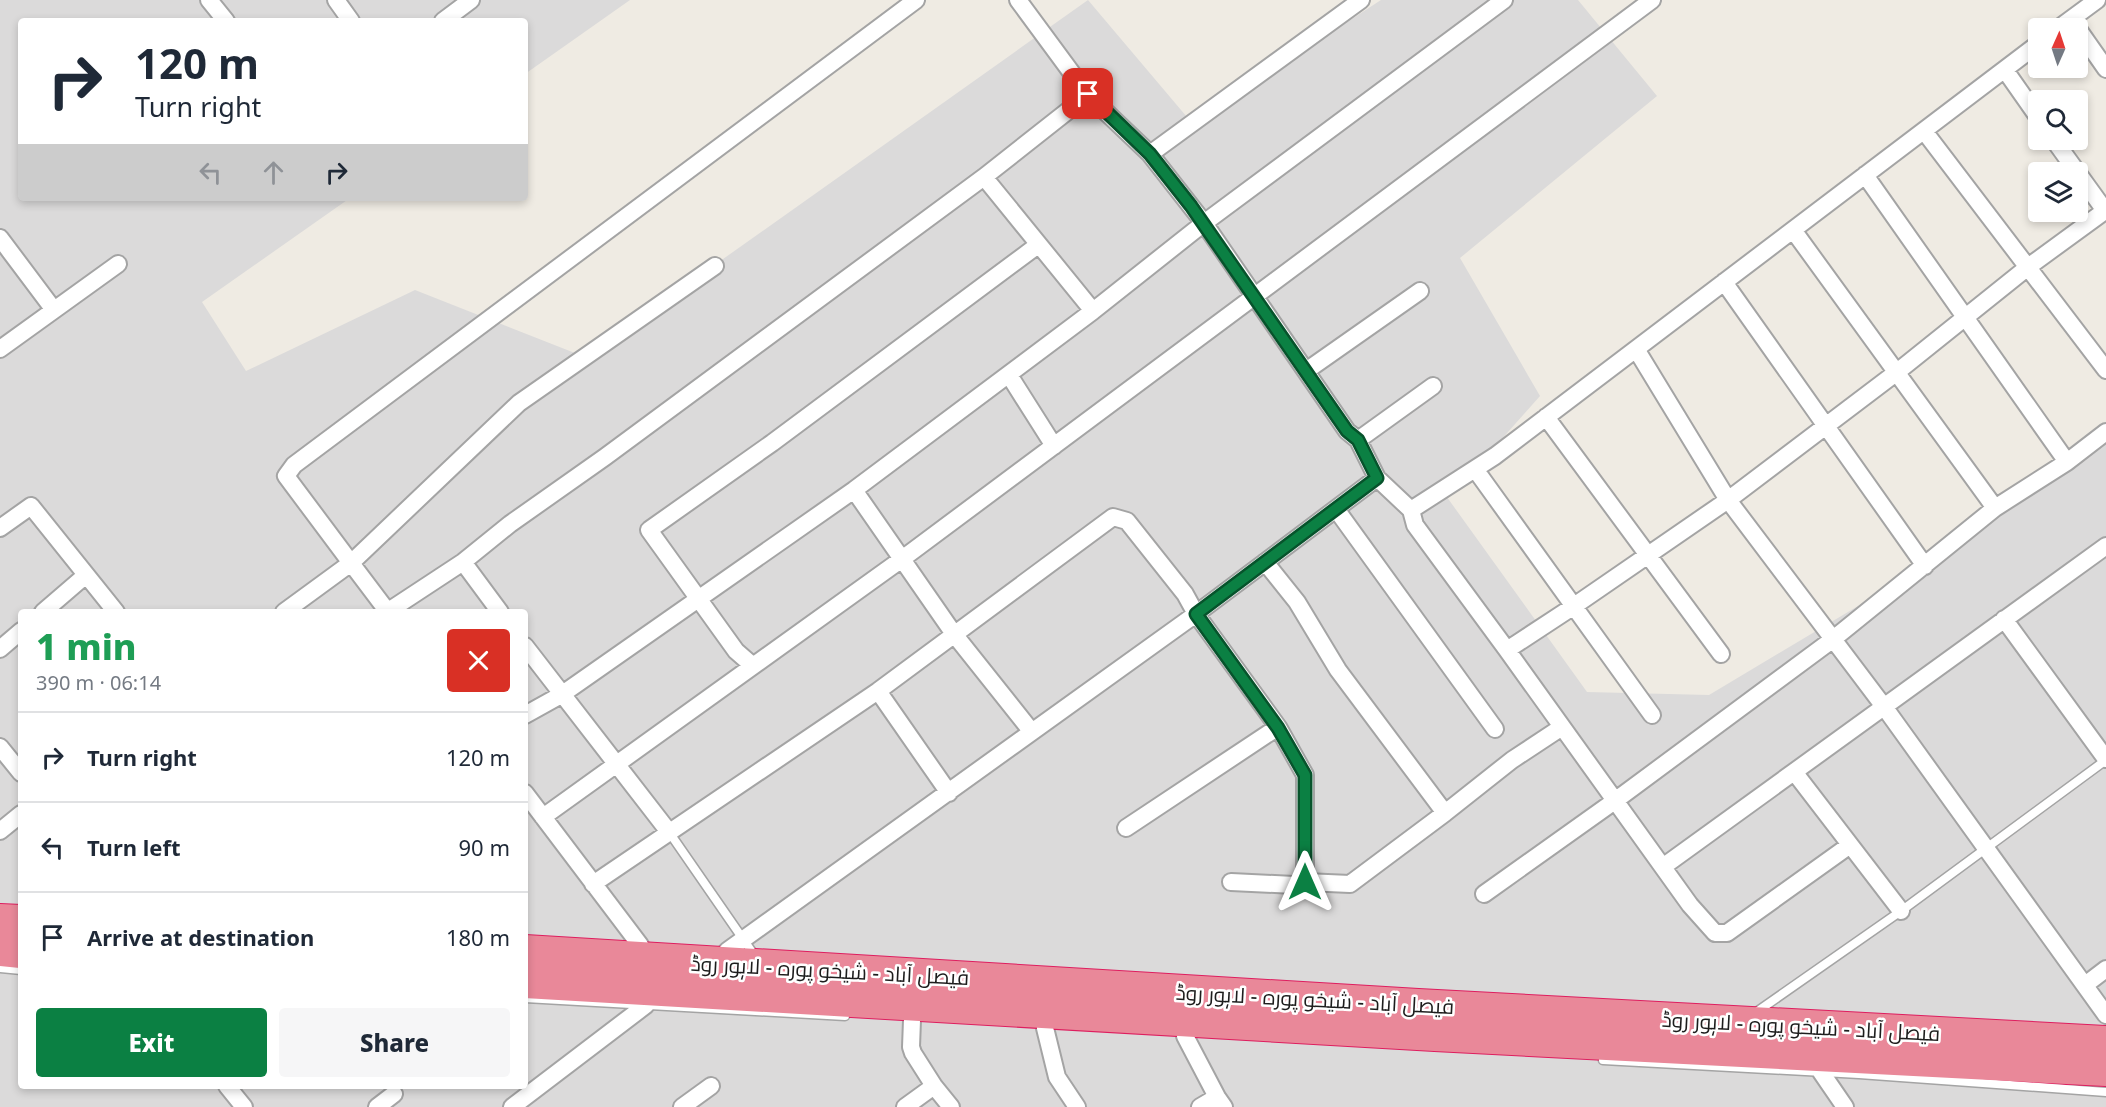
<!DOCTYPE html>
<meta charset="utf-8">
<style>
body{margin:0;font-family:"Noto Sans",Cairo,sans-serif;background:#f6f6f7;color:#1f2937;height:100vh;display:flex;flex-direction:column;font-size:22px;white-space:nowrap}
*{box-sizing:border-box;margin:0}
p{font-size:20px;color:#747a83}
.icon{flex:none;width:33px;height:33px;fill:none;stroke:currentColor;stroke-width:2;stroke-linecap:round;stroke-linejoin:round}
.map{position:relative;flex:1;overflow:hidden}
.details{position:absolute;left:18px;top:609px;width:510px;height:480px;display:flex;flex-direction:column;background:#fff;border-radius:6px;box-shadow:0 3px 9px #0003}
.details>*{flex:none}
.top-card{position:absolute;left:18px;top:18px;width:510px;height:183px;border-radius:6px;box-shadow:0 3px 9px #0003;background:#fff;color:#1f2937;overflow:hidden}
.needle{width:39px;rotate:3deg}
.controls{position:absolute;left:2028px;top:18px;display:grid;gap:12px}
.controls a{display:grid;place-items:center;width:60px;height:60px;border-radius:6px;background:#fff;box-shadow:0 3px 9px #0003;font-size:30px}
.pin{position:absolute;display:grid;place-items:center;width:51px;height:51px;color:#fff;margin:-26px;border-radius:12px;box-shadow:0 3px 9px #0006}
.me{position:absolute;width:66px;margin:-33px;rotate:0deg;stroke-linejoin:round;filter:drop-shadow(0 0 4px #0008)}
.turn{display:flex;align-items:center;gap:21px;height:126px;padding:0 18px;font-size:27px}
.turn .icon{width:78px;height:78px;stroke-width:2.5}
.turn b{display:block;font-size:42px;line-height:51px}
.lanes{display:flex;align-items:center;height:57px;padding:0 18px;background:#0003;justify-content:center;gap:30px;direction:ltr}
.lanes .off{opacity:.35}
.round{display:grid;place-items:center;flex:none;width:63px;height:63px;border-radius:6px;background:#f6f6f7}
.overview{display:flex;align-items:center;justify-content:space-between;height:102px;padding:0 18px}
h1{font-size:36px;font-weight:800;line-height:45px;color:#1e9e55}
.primary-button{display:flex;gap:12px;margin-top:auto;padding:12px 18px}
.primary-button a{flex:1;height:69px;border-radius:6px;background:#0b8043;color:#fff;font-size:24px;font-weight:800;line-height:69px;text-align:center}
.primary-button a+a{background:#f6f6f7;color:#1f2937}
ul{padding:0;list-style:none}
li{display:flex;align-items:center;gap:18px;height:90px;padding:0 18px;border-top:2px solid #e0e1e3}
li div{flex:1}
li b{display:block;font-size:22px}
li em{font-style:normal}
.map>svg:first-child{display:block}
.residential{fill:#dbdada;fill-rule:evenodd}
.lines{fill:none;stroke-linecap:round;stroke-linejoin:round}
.lane-casing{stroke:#a4a4a4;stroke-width:11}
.street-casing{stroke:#a4a4a4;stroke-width:20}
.highway-casing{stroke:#de1e5f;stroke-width:34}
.lane{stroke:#fff;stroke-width:8}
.street{stroke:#fff;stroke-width:16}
.highway{stroke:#e98899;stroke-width:32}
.route-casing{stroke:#07532c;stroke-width:15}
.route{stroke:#0b8043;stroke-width:10}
.labels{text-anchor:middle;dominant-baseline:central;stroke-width:5;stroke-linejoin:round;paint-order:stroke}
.street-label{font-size:21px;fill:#1d1d1d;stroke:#fff}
</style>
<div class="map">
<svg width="2106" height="1107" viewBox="0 0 2106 1107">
<rect width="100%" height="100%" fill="#efebe3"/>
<path class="residential" d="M0,0H630L525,74V21H21V198H350L202,302L246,371L415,290L585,357L1088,0L1192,123L1381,0H1578L1657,96L1460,258L1540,396L1475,469L1444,493L1587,692L1709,695L1925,566L2106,438V1107H0ZM21,612H525V1086H21Z"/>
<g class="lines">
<defs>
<path id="lane" d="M669,832L752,952
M0,968L21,970
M525,998L845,1016
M1755,1013L1901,911L2106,760
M1603,1060L1859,1074L2106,1092"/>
<path id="street" d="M209,0L226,21
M336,0L351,21
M1018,0L1088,95L1150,154L1204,223L1347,431L1358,440L1377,478L1411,510L1415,525L1507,650L1690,905L1715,933H1727L1850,845
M443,21L471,0
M2059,28L2097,0
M2078,29L2106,69
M2005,70L2038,117
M1924,131L2106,370
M2054,140L2106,212
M1150,154L1361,0
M1865,175L2067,462
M984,177L1093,311
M1793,230L1995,508
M0,238L54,310
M715,266L519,403L351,563L286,476L294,465L916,0
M1724,282L1925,566
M0,349L118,264
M1636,349L1728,500L1897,372L2028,267L2106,210
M1306,371L1420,291
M1009,375L1054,446
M1546,417L1721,654
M1358,440L1433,386
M1475,469L1652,715
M854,490L954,634L1032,732
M1336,509L1495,729
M1411,510L1495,456L2038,44
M0,528L31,506L116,612
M463,562L500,612
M1265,562L1297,602L1338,670L1445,813
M43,612L86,575
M284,612L351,563L388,612
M387,612L463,562L510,524L605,457L984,177L1088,95
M2004,619L2106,759
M525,646L669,832
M0,649L21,631
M1507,650L1574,606L1728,500L1885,708L2106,1015
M752,665L736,651L649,530L772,443L1038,245
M878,691L949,793
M525,715L561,695L854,490L1093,311L1204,223L1504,0
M0,747L21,773
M1795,773L1901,911
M525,793L640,945
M543,817L902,559L1652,0
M1126,828L1278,727
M0,831L21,814
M1664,866L2106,546
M1231,882L1294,885L1305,882L1350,884L1445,813L1512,760L1562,727
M593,884L878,691L1113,517L1127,521L1185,594L1196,614L1278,727L1305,775V882
M1484,894L1616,800L1832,640L1995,508L2067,462L2106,432
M727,951L1196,614L1377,478
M2085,985L2106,969
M912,1020L911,1047L913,1053L934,1086
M1045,1028L1057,1077L1077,1107
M1185,1036L1217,1097L1224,1107
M1821,1072L1845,1107
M227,1086L244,1107
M377,1107L394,1094
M512,1107L646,1005
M682,1107L711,1086
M905,1107L934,1086L951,1107
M1200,1107L1217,1097"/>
<path id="highway" d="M0,920L21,921
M0,950L21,952
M525,951L1418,1005L2106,1042
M525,982L1435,1035L2106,1070"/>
</defs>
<use href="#lane" class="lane-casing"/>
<use href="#street" class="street-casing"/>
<use href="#highway" class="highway-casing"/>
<use href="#lane" class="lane"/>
<use href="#street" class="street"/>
<use href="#highway" class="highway"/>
</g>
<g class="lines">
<defs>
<path id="route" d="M1088,94L1150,154L1191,206L1347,431L1358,440L1377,478L1196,614L1278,728L1305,775V882"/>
</defs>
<use href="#route" class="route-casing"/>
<use href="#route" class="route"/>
</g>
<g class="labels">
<g class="street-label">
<text transform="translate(830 970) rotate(3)">فیصل آباد - شیخو پورہ - لاہور روڈ</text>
<text transform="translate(1315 999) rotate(3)">فیصل آباد - شیخو پورہ - لاہور روڈ</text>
<text transform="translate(1801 1026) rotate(3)">فیصل آباد - شیخو پورہ - لاہور روڈ</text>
</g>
</g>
</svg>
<div class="controls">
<a><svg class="needle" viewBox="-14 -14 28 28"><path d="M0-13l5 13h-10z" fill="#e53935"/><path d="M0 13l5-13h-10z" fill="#747a83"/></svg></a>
<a><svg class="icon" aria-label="search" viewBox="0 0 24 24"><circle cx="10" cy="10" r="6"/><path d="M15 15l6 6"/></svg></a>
<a><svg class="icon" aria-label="layers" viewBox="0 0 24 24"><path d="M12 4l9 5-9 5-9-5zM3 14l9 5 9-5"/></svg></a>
</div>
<div class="pin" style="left:1088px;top:94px;background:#d93025"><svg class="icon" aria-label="arrive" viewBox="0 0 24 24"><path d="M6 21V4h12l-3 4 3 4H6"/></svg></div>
<svg class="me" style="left:1305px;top:882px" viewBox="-20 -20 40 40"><path d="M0-17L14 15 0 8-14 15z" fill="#0b8043" stroke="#fff" stroke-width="4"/></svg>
<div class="top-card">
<div class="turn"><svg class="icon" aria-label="right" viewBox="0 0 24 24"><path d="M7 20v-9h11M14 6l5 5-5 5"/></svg><div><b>120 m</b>Turn right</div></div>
<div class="lanes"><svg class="icon off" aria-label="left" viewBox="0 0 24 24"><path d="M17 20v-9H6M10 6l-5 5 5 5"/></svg><svg class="icon off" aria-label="ahead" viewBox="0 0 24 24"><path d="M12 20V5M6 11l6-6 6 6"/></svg><svg class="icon" aria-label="right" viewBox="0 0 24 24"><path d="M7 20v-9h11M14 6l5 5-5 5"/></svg></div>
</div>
<section class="details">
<div class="overview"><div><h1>1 min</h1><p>390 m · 06:14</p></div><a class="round" style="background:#d93025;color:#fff"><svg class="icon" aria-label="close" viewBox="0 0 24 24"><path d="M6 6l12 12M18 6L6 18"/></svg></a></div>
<ul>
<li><svg class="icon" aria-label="right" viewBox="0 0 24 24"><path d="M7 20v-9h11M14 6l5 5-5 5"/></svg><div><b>Turn right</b></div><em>120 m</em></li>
<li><svg class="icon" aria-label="left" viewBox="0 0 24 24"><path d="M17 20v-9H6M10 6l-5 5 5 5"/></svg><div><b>Turn left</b></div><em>90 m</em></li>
<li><svg class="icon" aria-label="arrive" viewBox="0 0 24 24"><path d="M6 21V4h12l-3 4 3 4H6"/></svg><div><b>Arrive at destination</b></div><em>180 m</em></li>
</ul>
<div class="primary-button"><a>Exit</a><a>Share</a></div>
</section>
</div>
